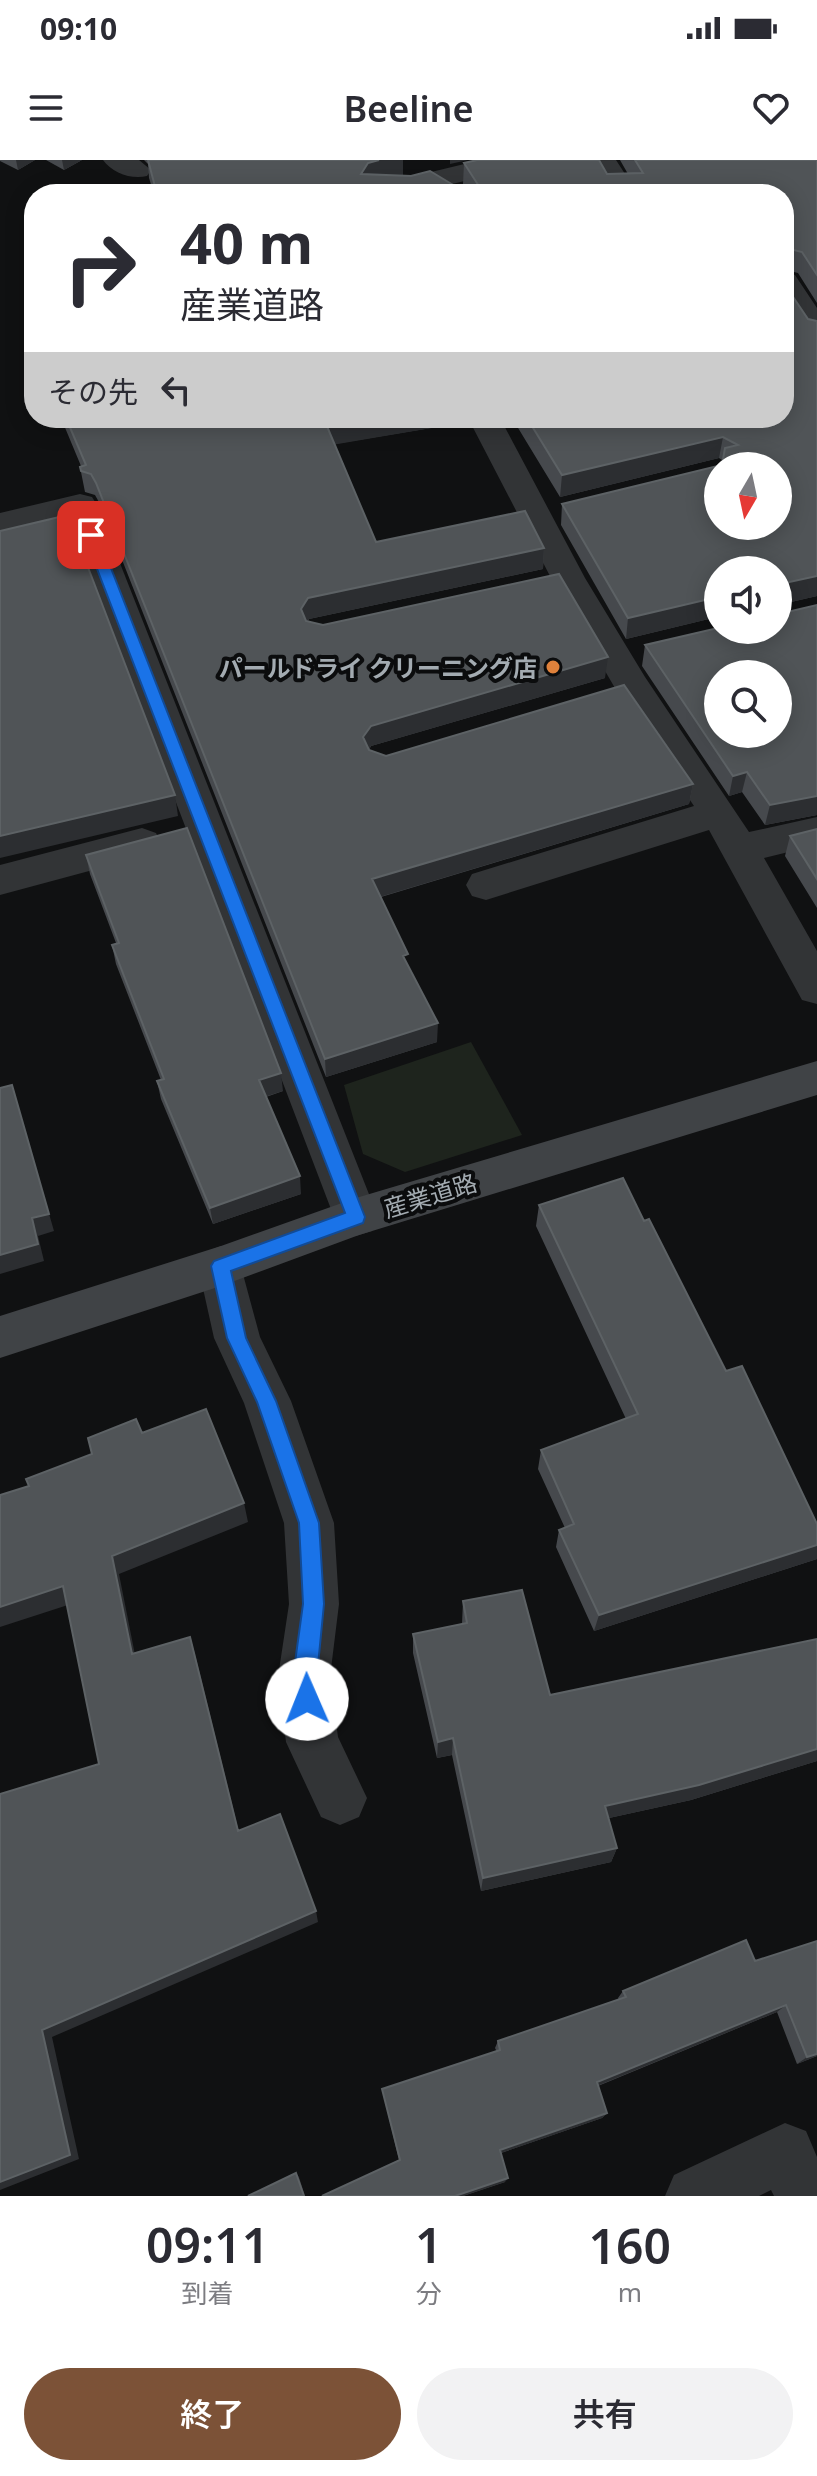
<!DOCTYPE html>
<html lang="ja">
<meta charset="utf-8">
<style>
body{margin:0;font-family:"Noto Sans","Noto Sans JP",sans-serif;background:#f2f2f3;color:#2b2b33;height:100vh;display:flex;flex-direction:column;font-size:30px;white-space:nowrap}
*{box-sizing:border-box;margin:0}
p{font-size:26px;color:#7c7c81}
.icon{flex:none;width:44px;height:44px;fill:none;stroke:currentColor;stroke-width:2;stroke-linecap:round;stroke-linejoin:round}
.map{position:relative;height:2036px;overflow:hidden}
.side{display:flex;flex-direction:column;background:#fff;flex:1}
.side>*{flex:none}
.banner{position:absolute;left:24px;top:24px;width:770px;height:244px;border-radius:32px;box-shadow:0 4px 20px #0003;background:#fff;color:#2b2b33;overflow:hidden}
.needle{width:52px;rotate:189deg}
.buttons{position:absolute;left:704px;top:292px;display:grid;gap:16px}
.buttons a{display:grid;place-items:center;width:88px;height:88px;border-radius:50%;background:#fff;box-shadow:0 4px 20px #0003;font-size:40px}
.pin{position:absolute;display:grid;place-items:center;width:68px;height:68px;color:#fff;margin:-34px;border-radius:16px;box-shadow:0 4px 12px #0006}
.me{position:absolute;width:88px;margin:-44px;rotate:359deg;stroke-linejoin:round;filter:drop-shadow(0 0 6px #0008)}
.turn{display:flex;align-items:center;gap:28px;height:168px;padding:0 24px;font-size:36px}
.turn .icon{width:104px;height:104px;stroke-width:2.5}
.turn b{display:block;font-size:56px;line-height:68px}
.then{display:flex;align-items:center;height:76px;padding:0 24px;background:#0003;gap:16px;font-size:30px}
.eta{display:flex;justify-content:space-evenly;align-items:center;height:136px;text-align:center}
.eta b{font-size:48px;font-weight:600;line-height:56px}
.button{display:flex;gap:16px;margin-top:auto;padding:16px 24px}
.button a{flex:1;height:92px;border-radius:48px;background:#7c5237;color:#fff;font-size:32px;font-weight:600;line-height:92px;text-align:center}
.button a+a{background:#f2f2f3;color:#2b2b33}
.status{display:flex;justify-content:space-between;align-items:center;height:56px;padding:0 40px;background:#fff;direction:ltr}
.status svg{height:22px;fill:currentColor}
header{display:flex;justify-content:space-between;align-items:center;height:104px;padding:0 24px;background:#fff;font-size:36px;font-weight:600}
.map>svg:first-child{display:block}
.green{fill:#1e241d}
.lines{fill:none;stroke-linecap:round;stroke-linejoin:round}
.street{fill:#323436;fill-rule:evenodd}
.secondary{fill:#404346;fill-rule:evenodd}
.wall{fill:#46494d}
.shaded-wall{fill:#2c2e31}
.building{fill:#505457;stroke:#5d6265;stroke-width:2;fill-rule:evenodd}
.route{fill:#1a73e8;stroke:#114b97;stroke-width:2}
.poi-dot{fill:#df813b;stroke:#0b0c0d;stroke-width:3}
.labels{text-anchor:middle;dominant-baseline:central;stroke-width:8;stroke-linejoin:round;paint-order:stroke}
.poi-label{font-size:24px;font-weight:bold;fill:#a3abb1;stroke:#0b0c0d;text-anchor:end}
.street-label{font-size:24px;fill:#a3abb1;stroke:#0b0c0d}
</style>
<div class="status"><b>09:10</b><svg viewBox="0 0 49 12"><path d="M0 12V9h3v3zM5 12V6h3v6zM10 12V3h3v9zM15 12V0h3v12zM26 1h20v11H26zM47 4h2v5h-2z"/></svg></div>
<header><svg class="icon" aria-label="menu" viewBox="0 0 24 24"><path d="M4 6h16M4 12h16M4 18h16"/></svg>Beeline<svg class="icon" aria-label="heart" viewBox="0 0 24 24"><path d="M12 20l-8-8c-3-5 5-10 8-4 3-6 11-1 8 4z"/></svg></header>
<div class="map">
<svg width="817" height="2036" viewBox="0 0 817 2036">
<rect width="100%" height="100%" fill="#101112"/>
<path class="green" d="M471,882L522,975L405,1012L363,994L344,925Z"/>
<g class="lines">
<path class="street" d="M103,0H139L151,10L147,16C132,20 112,13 103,0Z
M481,0H531L527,6L411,34L368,32L373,26Z
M588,0H616L638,34H608Z
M784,112L795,115L817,148V181L806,179L784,145Z
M468,258H500L585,418L645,517L749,672L817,657V685L764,698L817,791V844L802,840L709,670L486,740L472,736L466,725L472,714L694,646L619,535L551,418Z
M80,334L92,337L97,345L378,1057L372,1071L356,1076L340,1071L334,1057L68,359L0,375V353Z
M142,668L156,673L161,683L156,693L0,735V705Z
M221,1086L237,1092L260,1177L291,1241L334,1363L339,1444L330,1517L338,1577L367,1638L359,1657L340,1665L321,1657L286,1582L278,1517L289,1444L284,1363L244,1243L214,1178L198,1106L205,1092Z
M785,1963L806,1971L817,1997V2036H774L771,2030L759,2036H665L674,2015Z"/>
<path class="secondary" d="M817,901V935L359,1075L221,1126L0,1198V1156L221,1086L356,1038Z"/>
</g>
<path class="wall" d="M0,0H35L18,10L0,1Z
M46,0H82L64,10Z
M144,0H403V15L468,34H154L149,18L148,4Z
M620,0H817V143L798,113L786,110L785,125L817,436L778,445V410H718V459L717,457L626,479L561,365L562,344L722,305V300L719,298L560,337L512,258H784V34H469L463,24L464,3L607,14H628Z
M61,258H467V262L334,284L376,382L544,388L543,409L309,459L308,461L323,465L605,518L371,586L369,590L386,596L693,624L689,644L381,737L437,882L326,917L100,344L95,335L85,332L80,307L81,306Z
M817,445V655L765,665L742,632L729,636L642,506L645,485Z
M817,669V748L785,696L790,676Z
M86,695L283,931L266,937L301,1034L213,1064L161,939L157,921L161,920L116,804L112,785L116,783L90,714Z
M539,1045L644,1061L726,1211L817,1364V1399L594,1471L556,1387L559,1370L565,1368L538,1309L541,1290L626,1259L536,1066Z
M463,1441L550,1535L817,1479V1601L691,1640L609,1658L617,1688L611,1702L481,1731L452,1595L437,1598L413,1493V1474L462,1464Z
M817,1781V1896L797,1904L777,1852L598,1926L607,1953L602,1958L501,1993L505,2022L463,2036H322L399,2000L382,1929L497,1892L495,1888L498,1881L619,1840L618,1838L623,1831L755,1801Z"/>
<path class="shaded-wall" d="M16,0H35L18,10Z
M62,0H82L64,10Z
M379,0H403V16L361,14L368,3Z
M450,0H468L450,4Z
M364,258H467V262L326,286V264Z
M723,277L719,298L560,337L562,315Z
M544,388L543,409L309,459L302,470L301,449L308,438Z
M817,416V436L778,445V434L780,424Z
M718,437L717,457L626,479L628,458Z
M608,497L605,518L371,586L363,597V577L371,566Z
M747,612L742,632L729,636L733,616Z
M693,624L689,644L373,739L372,719Z
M175,635L178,656L0,698V676Z
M817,636V655L765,665L770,645Z
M438,863L437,882L326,917L325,899Z
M281,913L283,931L261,938L259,920Z
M12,925L54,1071L38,1076L44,1101L0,1114V1095L32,1058Z
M300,1016L301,1034L213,1064L210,1048Z
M244,1343L248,1362L119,1414L138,1510L132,1494L112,1396Z
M817,1385V1399L594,1471L599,1455Z
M63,1426L71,1444L0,1467V1447Z
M190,1477L195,1494L242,1684L238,1671Z
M453,1578L452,1595L437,1598L438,1582Z
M817,1589V1601L691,1640L600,1660L605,1646Z
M617,1688L611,1702L481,1731L483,1718Z
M316,1751L318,1762L52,1877L79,1999L0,2030V2022L42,1870Z
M786,1845L777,1852L592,1928L597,1922Z
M817,1894V1896L797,1904L807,1897Z
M607,1953L602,1958L498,1994L500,1990Z
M296,2013L299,2017L305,2036H304Z
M508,2018L505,2022L463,2036H455Z"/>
<path class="building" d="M148,0H379L368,3L361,14L411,16L430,11L468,34H157Z
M477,0H599L607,14L643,13L635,0H817V115L802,92L786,88L785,125L808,159L817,161V416L780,424L778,438V410H718V437L628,458L562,344L722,305L725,288L738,285L723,277L562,315L527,258H784V34H484L464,3ZM718,306H778V366H718Z
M66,258H364L326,264L376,382L525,351L544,388L308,438L301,449L306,461L323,465L559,414L608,497L371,566L363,577L369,590L386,596L624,525L693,624L372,719L408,794L403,796L438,863L325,899L96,323L91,314L81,311L80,307L86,305Z
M68,355L175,635L0,676V371Z
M817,445V636L770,645L747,612L733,616L645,485L718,468V470H778V451L783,453ZM718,514H778V574H718Z
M187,668L281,913L259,920L300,1016L210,1048L157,921L164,919L112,785L119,783L86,695Z
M817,669V719L790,676Z
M12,925L49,1054L32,1058L38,1084L0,1095V928Z
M623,1018L644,1061L649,1059L726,1211L742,1206L817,1364V1385L599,1455L559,1370L574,1364L541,1290L638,1254L539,1045Z
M206,1249L244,1343L112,1396L132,1494L190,1477L238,1671L280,1654L316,1751L42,1870L70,1995L0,2022V1634L99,1604L63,1426L0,1447V1335L29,1326L26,1319L92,1294L88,1278L136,1259L142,1273Z
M522,1430L550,1535L817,1479V1589L699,1625L605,1646L617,1688L483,1718L453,1578L438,1582L413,1474L467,1463L463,1441Z
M746,1780L755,1801L817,1781V1894L807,1897L786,1845L597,1922L607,1953L500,1990L508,2018L455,2036H322L400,2000L382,1929L500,1890L498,1881L626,1837L623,1831Z
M296,2013L304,2036H248Z"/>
<path class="route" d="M86,371L98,375L365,1057L363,1063L231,1111L246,1178L276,1241L319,1363L324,1444L314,1546L307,1550L299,1546L293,1517L303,1444L299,1363L257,1242L227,1178L211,1106L214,1101L345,1053L84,375Z"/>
<circle class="poi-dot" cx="553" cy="507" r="8"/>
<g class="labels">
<g class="poi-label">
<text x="537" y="507">パールドライ クリーニング店</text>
</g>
<g class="street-label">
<text transform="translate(430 1035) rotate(-17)">産業道路</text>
</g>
</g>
</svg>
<div class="buttons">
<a><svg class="needle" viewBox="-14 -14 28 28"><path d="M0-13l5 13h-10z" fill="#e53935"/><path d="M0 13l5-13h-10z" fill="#7c7c81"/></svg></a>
<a><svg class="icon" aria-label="sound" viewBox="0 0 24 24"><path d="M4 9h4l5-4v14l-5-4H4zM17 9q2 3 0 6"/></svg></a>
<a><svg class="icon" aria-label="search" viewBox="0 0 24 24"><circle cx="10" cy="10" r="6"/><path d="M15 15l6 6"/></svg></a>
</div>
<div class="pin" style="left:91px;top:375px;background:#d93025"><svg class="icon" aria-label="arrive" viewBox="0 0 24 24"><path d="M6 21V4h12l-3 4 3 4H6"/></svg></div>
<svg class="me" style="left:307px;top:1539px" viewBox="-20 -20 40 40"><circle r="19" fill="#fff"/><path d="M0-13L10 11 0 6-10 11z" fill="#1a73e8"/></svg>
<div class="banner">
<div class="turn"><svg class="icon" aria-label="right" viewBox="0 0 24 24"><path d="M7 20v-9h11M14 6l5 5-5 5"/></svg><div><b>40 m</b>産業道路</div></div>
<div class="then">その先<svg class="icon" aria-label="left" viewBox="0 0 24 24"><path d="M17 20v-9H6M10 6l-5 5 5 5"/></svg></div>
</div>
</div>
<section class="side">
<div class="eta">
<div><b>09:11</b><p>到着</p></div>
<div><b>1</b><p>分</p></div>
<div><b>160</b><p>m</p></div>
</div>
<div class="button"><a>終了</a><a>共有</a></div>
</section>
